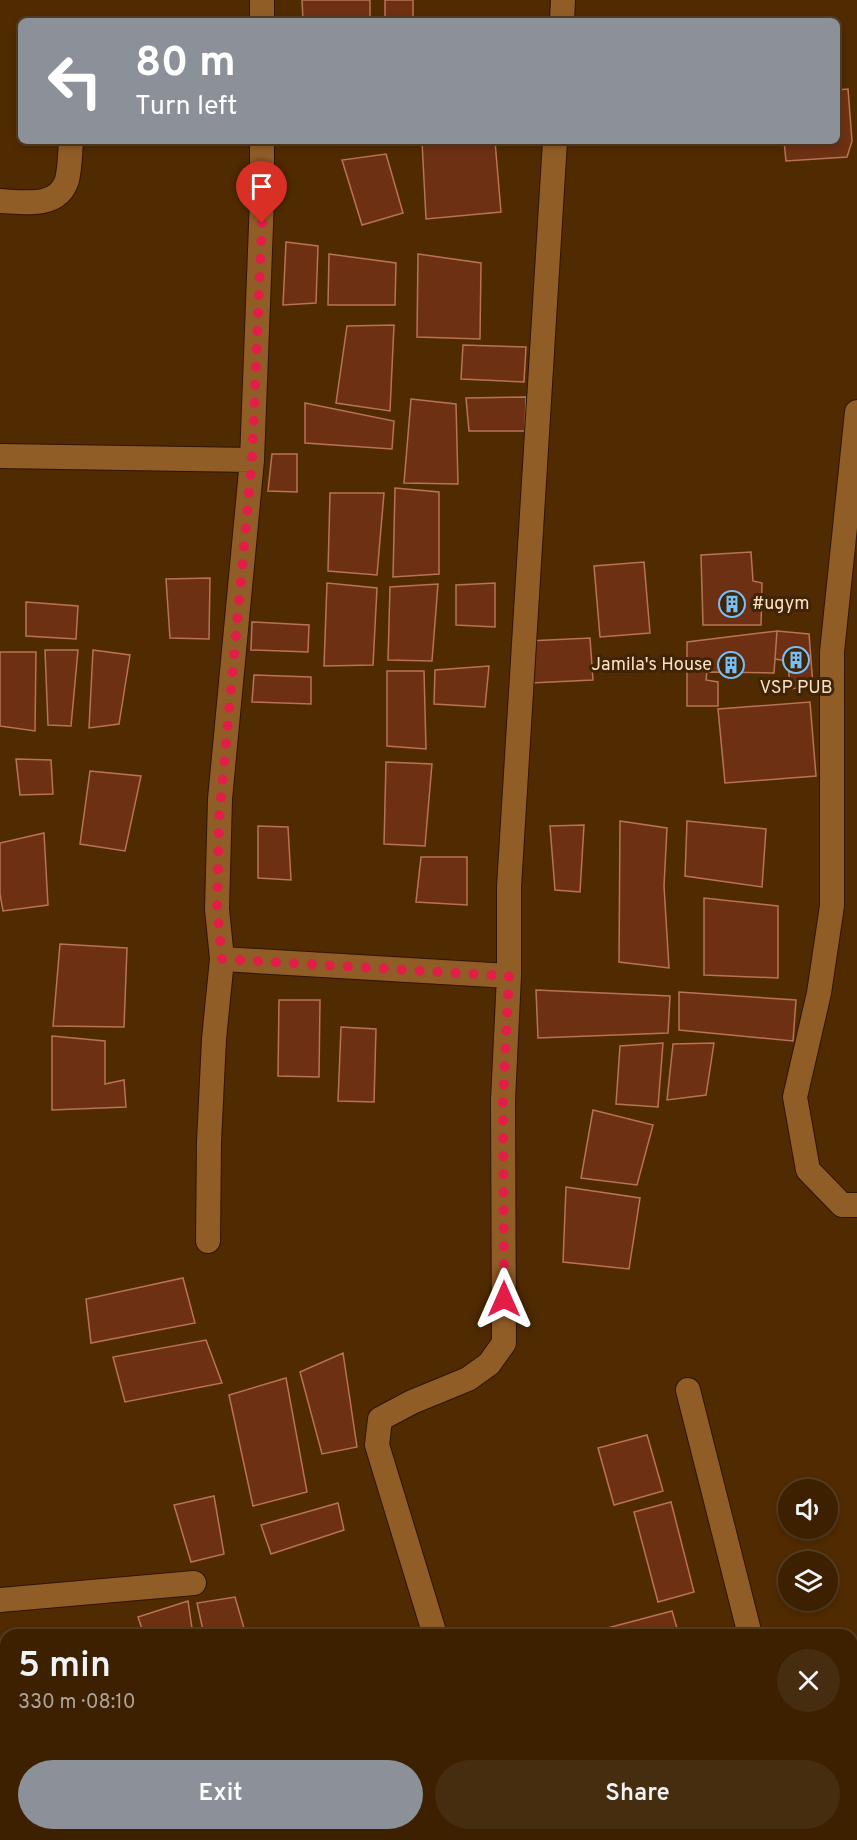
<!DOCTYPE html>
<meta charset="utf-8">
<style>
body{margin:0;font-family:Overpass,sans-serif;background:#472d0f;color:#f1f3f6;height:100vh;display:flex;flex-direction:column;font-size:22px;white-space:nowrap}
*{box-sizing:border-box;margin:0}
p{font-size:20px;color:#aca399}
.icon{flex:none;width:33px;height:33px;fill:none;stroke:currentColor;stroke-width:2;stroke-linecap:round;stroke-linejoin:round}
.map{position:relative;flex:1;overflow:hidden}
.side{position:absolute;left:0px;top:1629px;width:858px;height:212px;display:flex;flex-direction:column;background:#3c2000;border-radius:18px 18px 0 0;box-shadow:0 3px 9px #0003,0 0 0 2px #553e22}
.side>*{flex:none}
.banner{position:absolute;left:18px;top:18px;width:822px;height:126px;border-radius:9px;box-shadow:0 3px 9px #0003,0 0 0 2px #553e22;background:#8c9099;color:#fff;overflow:hidden}
.fabs{position:absolute;left:778px;top:1479px;display:grid;gap:12px}
.fabs a{display:grid;place-items:center;width:60px;height:60px;border-radius:50%;background:#3c2000;box-shadow:0 3px 9px #0003,0 0 0 2px #553e22;font-size:30px}
.pin{position:absolute;display:grid;place-items:center;width:51px;height:51px;color:#fff;margin:-62px -26px;border-radius:50% 50% 50% 0;rotate:-45deg;box-shadow:0 0 6px #0007}
.pin .icon{rotate:45deg}
.me{position:absolute;width:66px;margin:-33px;rotate:0deg;stroke-linejoin:round;filter:drop-shadow(0 0 4px #0008)}
.turn{display:flex;align-items:center;gap:21px;height:126px;padding:0 18px;font-size:27px}
.turn .icon{width:78px;height:78px;stroke-width:2.5}
.turn b{display:block;font-size:42px;line-height:51px}
.round{display:grid;place-items:center;flex:none;width:63px;height:63px;border-radius:32px;background:#472d0f}
.overview{display:flex;align-items:center;justify-content:space-between;height:102px;padding:0 18px}
h1{font-size:36px;font-weight:600;line-height:45px}
.button{display:flex;gap:12px;margin-top:auto;padding:12px 18px}
.button a{flex:1;height:69px;border-radius:36px;background:#8c9099;color:#fff;font-size:24px;font-weight:600;line-height:69px;text-align:center}
.button a+a{background:#472d0f;color:#f1f3f6}
.map>svg:first-child{display:block}
.building{fill:#6e3013;stroke:#b87356;stroke-width:1.5}
.lines{fill:none;stroke-linecap:round;stroke-linejoin:round}
.service-casing{stroke:#2f1500;stroke-width:14}
.minor-casing{stroke:#2f1500;stroke-width:26}
.service{stroke:#915d27;stroke-width:12}
.minor{stroke:#915d27;stroke-width:24}
.route{stroke:#e11d48;stroke-width:10;stroke-dasharray:0 18}
.labels{text-anchor:middle;dominant-baseline:central;stroke-width:6;stroke-linejoin:round;paint-order:stroke}
.poi-label{font-size:18px;fill:#fee0c5;stroke:#3f2406;text-anchor:start}
</style>
<div class="map">
<svg width="857" height="1840" viewBox="0 0 857 1840">
<rect width="100%" height="100%" fill="#502a00"/>
<path class="building" d="M302,0H370V21H303Z
M385,0H413V21H385Z
M848,89L852,141L847,157L786,161L784,141H837V90Z
M422,141H495L501,212L426,219Z
M386,154L403,213L362,225L342,160Z
M286,242L318,246L316,303L283,305Z
M329,254L396,263L395,305H328Z
M418,254L481,263L480,339L417,337Z
M394,325L390,411L336,403L347,326Z
M463,345L526,347L524,382L461,379Z
M526,397L525,431H469L466,398Z
M411,399L456,404L458,484L404,483Z
M305,403L394,421L392,449L305,443Z
M272,454H297V492L268,491Z
M395,488L439,492V574L393,577Z
M330,493H384L377,575L328,571Z
M751,552L753,581L762,583L761,625H703L701,555Z
M644,562L650,633L600,637L594,566Z
M210,578L209,639L170,638L166,579Z
M327,583L377,588L373,665L324,666Z
M495,583V627L456,625V585Z
M438,584L432,661L388,660L390,587Z
M26,602L78,606L76,639L26,636Z
M252,622L309,625L308,652L251,650Z
M777,631L774,673L707,672L706,680L718,682V706H687V642Z
M777,631L809,634L813,686L790,689L788,661L775,659Z
M590,638L593,680L531,683L528,641Z
M45,650H78L71,726L48,725Z
M93,650L130,655L119,724L89,728Z
M0,652H36L35,731L0,726Z
M489,666L485,707L434,704L435,670Z
M387,671H424L426,749L387,746Z
M254,675L311,677V704L252,702Z
M810,702L816,776L725,783L718,709Z
M16,759L51,760L53,794L20,795Z
M386,762L432,764L425,846L384,844Z
M90,771L141,776L125,851L80,844Z
M620,821L667,828L664,886L669,968L619,962Z
M687,821L766,829L762,887L685,876Z
M584,825L580,892L555,890L550,826Z
M258,826L288,827L291,880L258,878Z
M44,833L48,905L3,911L0,894V843Z
M421,857H467V905L416,902Z
M704,898L778,906V978L704,975Z
M60,944L127,948L124,1027L53,1026Z
M536,990L670,996L668,1033L538,1038Z
M679,992L796,1000L793,1041L679,1030Z
M279,1000H320L319,1077L278,1076Z
M341,1027L376,1029L374,1102L338,1101Z
M52,1036L105,1041V1084L124,1080L126,1107L52,1110Z
M663,1043L658,1107L616,1104L620,1046Z
M714,1043L706,1095L667,1100L673,1044Z
M593,1110L653,1125L637,1185L581,1178Z
M566,1187L640,1198L629,1269L563,1262Z
M183,1278L195,1323L91,1343L86,1299Z
M206,1340L222,1383L125,1402L113,1357Z
M343,1353L357,1447L322,1454L300,1372Z
M286,1378L307,1492L253,1506L229,1395Z
M647,1435L663,1491L614,1505L598,1448Z
M214,1496L224,1554L191,1562L174,1505Z
M671,1502L694,1592L658,1602L634,1512Z
M338,1503L344,1530L271,1554L261,1525Z
M235,1597L246,1635H204L197,1603Z
M188,1601L193,1635H144L138,1617Z
M672,1611L679,1635H597L596,1631Z
M547,1629L549,1635H524Z
M304,1834H316L317,1840H291Z
M337,1834H439L441,1840H338Z
M635,1834H667L669,1840H621Z
M685,1834H729L731,1840H686Z"/>
<g class="lines">
<defs>
<path id="service" d="M852,1826L857,1824
M155,1834L156,1840
M834,1840L841,1834"/>
<path id="minor" d="M262,0V21
M562,21L563,0
M0,201C23,202 58,209 67,180C70,168 70,153 71,141
M857,412L832,652V906L819,993L795,1097L808,1170L842,1205H857
M0,456L252,460
M222,959L509,976
M208,1241L209,1142L214,1039L222,959L217,909L220,799L252,460L262,199V141
M688,1390L750,1635
M0,1600L194,1583
M435,1635L377,1445L380,1419L412,1402L468,1379L489,1364L504,1343L503,1100L509,976V887L555,141
M852,1652H857
M255,1834L256,1840
M497,1834L498,1840
M92,1840L114,1834"/>
</defs>
<use href="#service" class="service-casing"/>
<use href="#minor" class="minor-casing"/>
<use href="#service" class="service"/>
<use href="#minor" class="minor"/>
</g>
<g class="lines">
<path class="route" d="M262,223L252,460L219,820L217,909L222,959L509,976L503,1100L504,1299"/>
</g>
<defs>
<symbol id="building-ring" viewBox="-11 -11 22 22"><circle r="9.5" fill="#3f2406" stroke="#78bff7" stroke-width="1.5"/><path d="M-4-6H4V6H1V3H-1V6H-4ZM-2.5-4.3h1.7v1.8h-1.7ZM.8-4.3h1.7v1.8H.8ZM-2.5-1h1.7V.8h-1.7ZM.8-1h1.7V.8H.8Z" fill="#78bff7"/></symbol>
</defs>
<g fill-rule="evenodd">
<use href="#building-ring" x="717" y="589" width="30" height="30"/>
<use href="#building-ring" x="781" y="645" width="30" height="30"/>
<use href="#building-ring" x="716" y="650" width="30" height="30"/>
</g>
<g class="labels">
<g class="poi-label">
<text x="752" y="604">#ugym</text>
<text x="712" y="665" text-anchor="end">Jamila's House</text>
<text x="796" y="688" text-anchor="middle">VSP PUB</text>
</g>
</g>
</svg>
<div class="fabs">
<a><svg class="icon" aria-label="sound" viewBox="0 0 24 24"><path d="M4 9h4l5-4v14l-5-4H4zM17 9q2 3 0 6"/></svg></a>
<a><svg class="icon" aria-label="layers" viewBox="0 0 24 24"><path d="M12 4l9 5-9 5-9-5zM3 14l9 5 9-5"/></svg></a>
</div>
<div class="pin" style="left:262px;top:223px;background:#d93025"><svg class="icon" aria-label="arrive" viewBox="0 0 24 24"><path d="M6 21V4h12l-3 4 3 4H6"/></svg></div>
<svg class="me" style="left:504px;top:1299px" viewBox="-20 -20 40 40"><path d="M0-17L14 15 0 8-14 15z" fill="#e11d48" stroke="#fff" stroke-width="4"/></svg>
<div class="banner">
<div class="turn"><svg class="icon" aria-label="left" viewBox="0 0 24 24"><path d="M17 20v-9H6M10 6l-5 5 5 5"/></svg><div><b>80 m</b>Turn left</div></div>
</div>
<section class="side">
<div class="overview"><div><h1>5 min</h1><p>330 m · 08:10</p></div><a class="round"><svg class="icon" aria-label="close" viewBox="0 0 24 24"><path d="M6 6l12 12M18 6L6 18"/></svg></a></div>
<div class="button"><a>Exit</a><a>Share</a></div>
</section>
</div>
